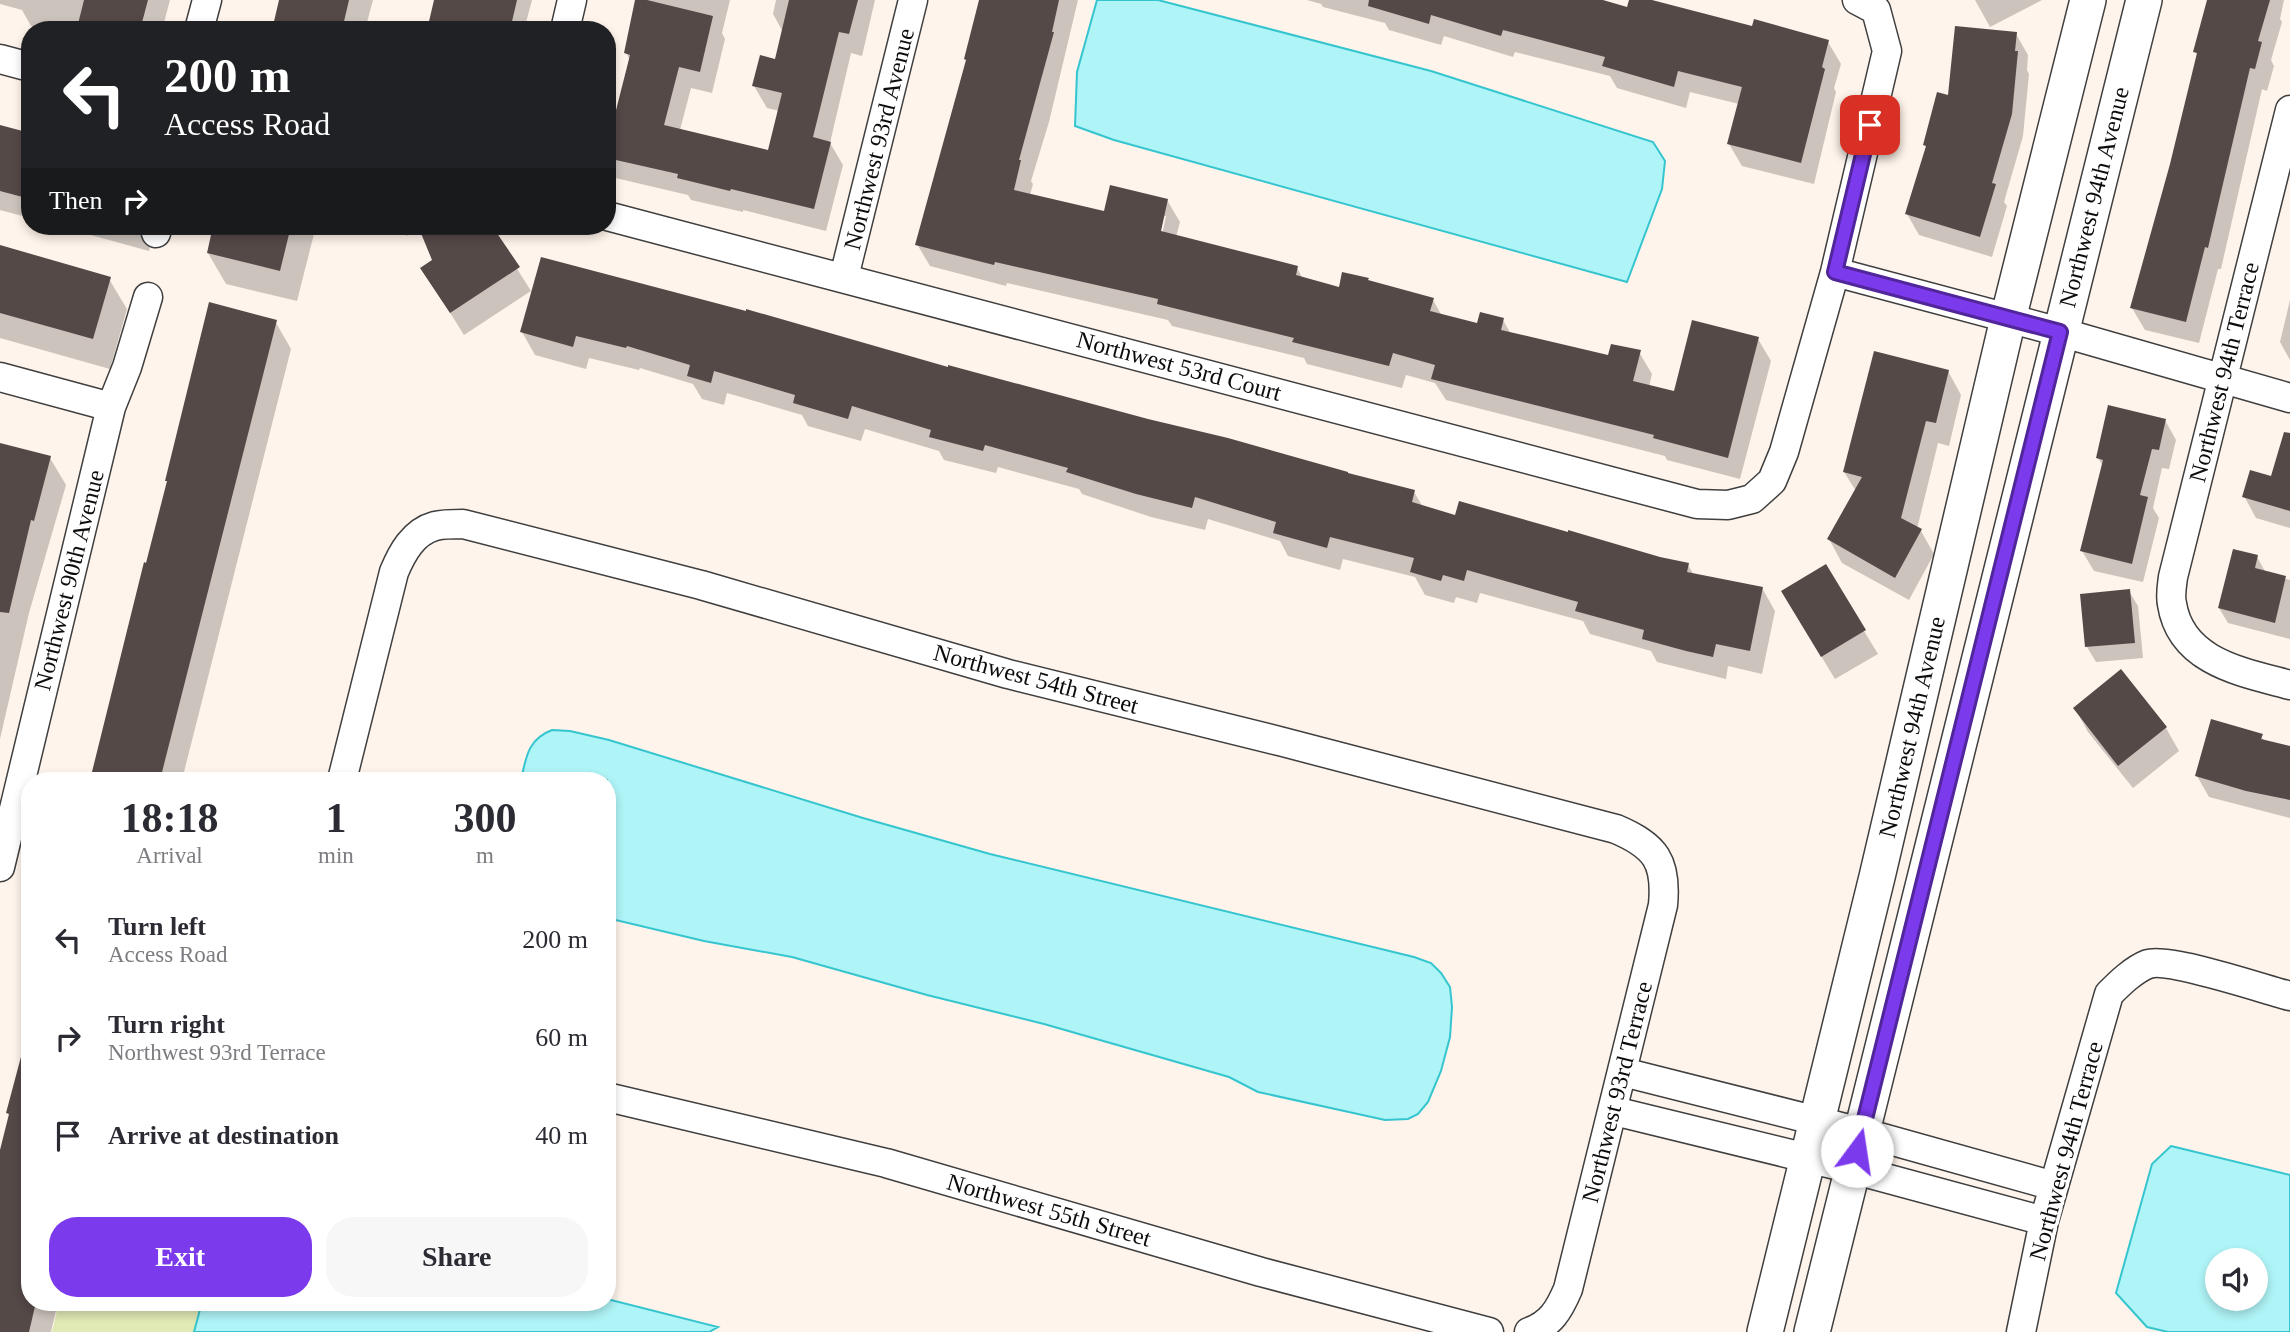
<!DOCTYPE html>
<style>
body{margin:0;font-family:Georgia,serif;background:#f7f7f7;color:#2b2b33;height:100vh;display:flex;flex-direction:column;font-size:26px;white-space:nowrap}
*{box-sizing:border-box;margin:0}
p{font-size:23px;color:#7c7c81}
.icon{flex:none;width:38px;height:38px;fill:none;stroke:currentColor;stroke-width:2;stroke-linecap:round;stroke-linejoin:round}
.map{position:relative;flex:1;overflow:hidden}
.details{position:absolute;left:21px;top:772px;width:595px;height:539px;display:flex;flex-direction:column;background:#fff;border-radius:28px;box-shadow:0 4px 10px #0003}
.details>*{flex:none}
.banner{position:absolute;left:21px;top:21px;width:595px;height:214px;border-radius:28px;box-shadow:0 4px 10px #0003;background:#202124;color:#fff;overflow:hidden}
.fabs{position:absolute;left:2205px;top:1248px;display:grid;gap:14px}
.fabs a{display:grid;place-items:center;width:63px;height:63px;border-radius:50%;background:#fff;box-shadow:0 4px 10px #0003;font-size:35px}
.pin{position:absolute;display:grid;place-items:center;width:60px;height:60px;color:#fff;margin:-30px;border-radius:14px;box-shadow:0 4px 10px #0006}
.me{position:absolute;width:77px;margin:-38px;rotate:14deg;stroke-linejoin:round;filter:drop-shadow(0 0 5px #0008)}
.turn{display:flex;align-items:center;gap:24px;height:147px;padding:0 28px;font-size:32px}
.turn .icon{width:91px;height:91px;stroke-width:2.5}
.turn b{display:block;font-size:49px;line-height:60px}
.then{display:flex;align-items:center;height:66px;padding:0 28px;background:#0003;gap:14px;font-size:26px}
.eta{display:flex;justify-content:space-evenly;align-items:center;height:119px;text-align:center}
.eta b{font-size:42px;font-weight:600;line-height:49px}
.primary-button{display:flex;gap:14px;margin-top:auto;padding:14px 28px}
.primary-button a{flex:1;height:80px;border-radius:28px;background:#7c3aed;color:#fff;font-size:28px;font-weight:600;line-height:80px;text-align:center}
.primary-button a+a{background:#f7f7f7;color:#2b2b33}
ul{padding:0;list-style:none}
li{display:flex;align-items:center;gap:21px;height:98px;padding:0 28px}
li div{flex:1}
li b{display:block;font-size:26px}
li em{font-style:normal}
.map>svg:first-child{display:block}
.grass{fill:#e1e9b5}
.water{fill:#aff4f7;stroke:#35c5cf;stroke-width:2;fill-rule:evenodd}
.shadow{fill:#0003;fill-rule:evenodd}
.building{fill:#554948}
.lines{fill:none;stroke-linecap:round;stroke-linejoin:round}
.minor-casing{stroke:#3f3f3f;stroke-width:31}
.tertiary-casing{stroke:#3f3f3f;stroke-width:38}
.minor{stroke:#fff;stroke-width:28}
.tertiary{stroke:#fff;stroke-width:35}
.route-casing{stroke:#51269a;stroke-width:18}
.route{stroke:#7c3aed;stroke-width:12}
.labels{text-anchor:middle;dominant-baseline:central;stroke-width:7;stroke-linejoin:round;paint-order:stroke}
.street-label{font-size:24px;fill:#0c0c0c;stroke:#fff}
</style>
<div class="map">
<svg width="2290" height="1332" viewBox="0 0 2290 1332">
<rect width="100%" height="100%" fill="#fff4eb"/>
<path class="grass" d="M59,1302H202L194,1332H52Z"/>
<path class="water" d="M1097,0H1158L1431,71L1653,142L1665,161L1662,189L1627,282L1114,140L1075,126L1077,72Z
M552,730L570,731L609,740L863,818L990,854L1414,957L1431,963L1441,973L1450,987L1452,1007L1450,1037L1441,1071L1428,1102L1418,1114L1408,1119L1385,1120L1258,1092L1229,1077L1044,1024L927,995L792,957L704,941L607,918V780H521C526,757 528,739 552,730Z
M2171,1146L2290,1175V1332H2168L2147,1327L2116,1293L2152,1164ZM2256,1260V1298H2217V1260Z
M607,1299L718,1327L709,1332H194L202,1302H607Z"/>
<path class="shadow" d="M0,0H170L162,30H44L31,26L22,10L0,4Z
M281,0H373L365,30H275Z
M435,0H532L524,30H429Z
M637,0H730L722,33L725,39L712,93L691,88L680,130L769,152L780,111L767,108L754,86L777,61L783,32L773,14L776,0H875L862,56L851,53L830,143L843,165L826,231L743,210V212L691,200L688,195L607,176V126L613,128L630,60L626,53Z
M980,0H1078L1049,122L1031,181L1033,184L1030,195L1105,213L1167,200L1180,222L1176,237L1297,268L1303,279L1340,289L1369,282L1433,300L1442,316L1478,325L1503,320L1511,334L1609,357L1639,352L1652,374L1649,387L1676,393L1758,339L1771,361L1740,479L1667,460L1665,456L1446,400L1435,383L1406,375L1402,388L1307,364L1304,358L1172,326L1168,320L1007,283L1006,286L930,266L917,244L968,61ZM1162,216H1166L1161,240L1157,239Z
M1307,0H1597L1628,10L1631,0H1647L1753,28L1828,42L1841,64L1834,88L1836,92L1814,184L1742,166L1729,144L1739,104L1690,92L1686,108L1617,88L1610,76L1515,52L1513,57L1444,36L1441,45L1389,30L1385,23L1323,7L1321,4Z
M1975,0H2042L1990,27Z
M2210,0H2284L2280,19L2282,22L2271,60L2274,66L2267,91L2262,89L2221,269H2218L2199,343L2145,330L2132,308L2171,165L2198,56L2195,51Z
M2016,34L2028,55L2027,70L2029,74L2023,136L2004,202L2007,206L1992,257L1919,235L1907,214L1927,148L1925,145L1950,98Z
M0,126L30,138V218L0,210Z
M58,226H155L149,251Z
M215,226H316L297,301L226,284L208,253Z
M400,226H490L531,291L464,335L422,268L434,261L421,229L406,236Z
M0,247L109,279L127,309L110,369L0,338Z
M543,260L1414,492L1423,507L1456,518L1688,565L1694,575L1762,588L1775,611L1762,674L1728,666L1726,679L1657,662L1651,651L1590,634L1583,621L1480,593L1477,603L1456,597L1454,603L1425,595L1415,577L1343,559L1340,570L1288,556L1280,541L1208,519L1205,530L1151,517L1082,494L1079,489L998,467L996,473L944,460L939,451L865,429L861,441L808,426L802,415L727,393L724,405L702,399L693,384L640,368L639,370L589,358L586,369L535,355L522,332Z
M2290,300V360L2280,342Z
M275,321L291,349L182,780H92L145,565H147L168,483L167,481Z
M1948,371L1961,395L1949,446L1938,443L1917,529L1921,531L1934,554L1909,600L1842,563L1829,539L1856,491L1844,472Z
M2165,420L2176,440L2169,469L2162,468L2153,508L2159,518L2143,582L2094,571L2082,551L2103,466L2098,458Z
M0,444L50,458L66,485L29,613L0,739Z
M2290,457V528L2256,518L2244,496L2272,478Z
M2257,557L2266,573L2290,580V639L2228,623L2219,608Z
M2129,591L2138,606L2143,658L2096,662L2087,647Z
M1796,615L1864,631L1878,654L1835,679Z
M2121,672L2166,728L2179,751L2133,788L2088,732L2075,708Z
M2261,736L2265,742L2290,747V818L2209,797L2197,776Z
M30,1037V1302H55L57,1306L51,1332H0V1158L10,1118L8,1113Z"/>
<path class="building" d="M84,0H148L140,30H102L78,24Z
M279,0H349L342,30H272Z
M434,0H517L510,30H427Z
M635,0H647L713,16L700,72L679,67L664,125L768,150L782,93L752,86L760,55L775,59L789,0H858L849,34L839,32L813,137L831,142L814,209L731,189L730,191L677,178L678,174L607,158V124L612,126L630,55L624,53Z
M979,0H1059L1052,32H1054L1019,160H1021L1014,190L1104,211L1110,185L1168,199L1161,231L1298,266L1296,275L1339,287L1342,272L1369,278L1368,280L1434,298L1430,311L1477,323L1480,312L1504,318L1501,330L1608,355L1611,344L1641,350L1633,381L1674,391L1692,320L1759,337L1728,458L1653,438L1654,435L1431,379L1435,365L1393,353L1389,366L1292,342L1294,338L1157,304L1158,299L995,262L994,265L915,245L966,60L964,59Z
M1369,0H1603L1627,7L1629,0H1652L1752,26L1754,19L1829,40L1822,67L1825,69L1801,163L1727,144L1742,87L1678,71L1674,87L1602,66L1605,57L1503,30L1501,36L1431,15L1429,24L1368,6Z
M2207,0H2270L2258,41L2262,42L2255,69L2250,68L2208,248L2205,247L2186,322L2130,308L2170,164L2197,53L2193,52Z
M1955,26L2017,32L2015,51H2018L2012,114L1992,183L1996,184L1980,237L1905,214L1926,146L1923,145L1937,92L1948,95Z
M0,125L30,133V199L0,191Z
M213,226H291L280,271L207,253Z
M418,226H492L520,267L450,313L420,268L432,260Z
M0,245L111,277L93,339L0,313Z
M541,257L746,311V309L948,367V365L1148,419L1228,438L1348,472V473L1415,490L1412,502L1455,515L1459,501L1568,532V530L1660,557L1689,563L1687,572L1763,587L1750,651L1716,644L1713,657L1686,651L1642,639L1644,630L1575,611L1578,602L1467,570L1464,581L1443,575L1441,581L1410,572L1414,558L1330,537L1327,548L1273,533L1276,522L1195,497L1192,508L1136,494L1066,472L1068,468L985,445L983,451L929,437L931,430L852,406L848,419L793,403L795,395L714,371L711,383L687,376L690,365L627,346L626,348L576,336L573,347L520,332Z
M209,302L277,320L160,780H90L144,562L146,563L167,481H165Z
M1874,351L1949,370L1936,423L1926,421L1901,518L1922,529L1895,578L1827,539L1862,477L1843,472Z
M2108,405L2166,419L2159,450L2152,449L2140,495L2148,497L2132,564L2080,551L2103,460L2096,458Z
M2284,432L2290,433V511L2242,497L2250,470L2271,476Z
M0,443L51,456L34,521L31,520L9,613L0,612Z
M2233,549L2258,555L2255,568L2286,576L2275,623L2218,608Z
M1826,564L1866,630L1821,657L1781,591Z
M2130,589L2135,643L2085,647L2080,594Z
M2121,669L2167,727L2118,766L2073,708Z
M2211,719L2263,734L2261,739L2290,746V800L2246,791L2195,776Z
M22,1053L30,1054V1302H36L29,1332H0V1150L9,1114L6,1113Z"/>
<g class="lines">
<defs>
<path id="minor" d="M199,30L207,0
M565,30L572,0
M0,59L30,67
M2290,110L2173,577C2172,585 2170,596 2172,604C2181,662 2242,672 2290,685
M607,216L1697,504L1728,505L1752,499L1772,481L1784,452L1835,272L1887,51L1876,10L1857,0
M156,233L158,226
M1835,272L2060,332L2290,398
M844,277L913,0
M0,377L111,407
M342,780L394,572C402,553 413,532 435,526C443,524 455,524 463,524L701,585L1008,674L1283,742L1616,829C1656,846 1667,862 1663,905L1568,1289C1559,1310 1551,1324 1529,1332
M0,867L111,407L127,367L148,297
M1623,1072L1861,1132L2054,1186
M607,1097L886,1163L1261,1272L1489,1332
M1614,1111L1852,1169L2044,1221
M2021,1332L2044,1221L2109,994C2120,983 2133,970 2148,964C2169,957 2263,989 2290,996"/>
<path id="tertiary" d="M1765,1332L1877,877L2008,319L2088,0
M1812,1332L2144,0"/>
</defs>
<use href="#minor" class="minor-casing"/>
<use href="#tertiary" class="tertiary-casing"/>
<use href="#minor" class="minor"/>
<use href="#tertiary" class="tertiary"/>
</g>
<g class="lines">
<defs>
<path id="route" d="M1857,1151L2060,332L1835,272L1870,125"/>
</defs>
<use href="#route" class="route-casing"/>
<use href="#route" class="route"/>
</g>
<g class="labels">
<g class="street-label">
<text transform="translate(879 139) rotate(-76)">Northwest 93rd Avenue</text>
<text transform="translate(2094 197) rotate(-76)">Northwest 94th Avenue</text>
<text transform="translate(1179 366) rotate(15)">Northwest 53rd Court</text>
<text transform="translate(2224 372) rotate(-76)">Northwest 94th Terrace</text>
<text transform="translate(69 580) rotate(-76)">Northwest 90th Avenue</text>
<text transform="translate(1036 679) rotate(15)">Northwest 54th Street</text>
<text transform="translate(1912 727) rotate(-77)">Northwest 94th Avenue</text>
<text transform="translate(1617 1092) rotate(-76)">Northwest 93rd Terrace</text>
<text transform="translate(2066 1151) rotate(-75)">Northwest 94th Terrace</text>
<text transform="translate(1049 1210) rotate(16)">Northwest 55th Street</text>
</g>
</g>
</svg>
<div class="fabs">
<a><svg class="icon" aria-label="sound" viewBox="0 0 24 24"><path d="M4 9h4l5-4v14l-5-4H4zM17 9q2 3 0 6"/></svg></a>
</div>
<div class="pin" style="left:1870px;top:125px;background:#d93025"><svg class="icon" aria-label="arrive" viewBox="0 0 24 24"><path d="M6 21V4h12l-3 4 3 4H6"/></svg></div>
<svg class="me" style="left:1857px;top:1151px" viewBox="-20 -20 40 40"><circle r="19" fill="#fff"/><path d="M0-13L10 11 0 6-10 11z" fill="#7c3aed"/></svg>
<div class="banner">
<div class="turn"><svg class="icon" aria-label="left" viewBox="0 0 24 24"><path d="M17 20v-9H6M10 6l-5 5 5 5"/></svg><div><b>200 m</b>Access Road</div></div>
<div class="then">Then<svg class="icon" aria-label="right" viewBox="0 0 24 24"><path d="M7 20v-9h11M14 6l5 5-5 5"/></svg></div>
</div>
<section class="details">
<div class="eta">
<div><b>18:18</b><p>Arrival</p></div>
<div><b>1</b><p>min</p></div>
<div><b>300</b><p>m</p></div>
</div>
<ul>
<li><svg class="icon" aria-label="left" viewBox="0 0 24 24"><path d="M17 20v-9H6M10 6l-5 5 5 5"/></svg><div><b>Turn left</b><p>Access Road</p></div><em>200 m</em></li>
<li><svg class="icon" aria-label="right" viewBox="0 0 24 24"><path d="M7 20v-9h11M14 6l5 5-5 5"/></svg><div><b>Turn right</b><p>Northwest 93rd Terrace</p></div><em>60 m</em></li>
<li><svg class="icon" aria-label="arrive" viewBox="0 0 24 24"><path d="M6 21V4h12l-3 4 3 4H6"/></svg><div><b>Arrive at destination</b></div><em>40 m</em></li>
</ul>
<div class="primary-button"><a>Exit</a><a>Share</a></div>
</section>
</div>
